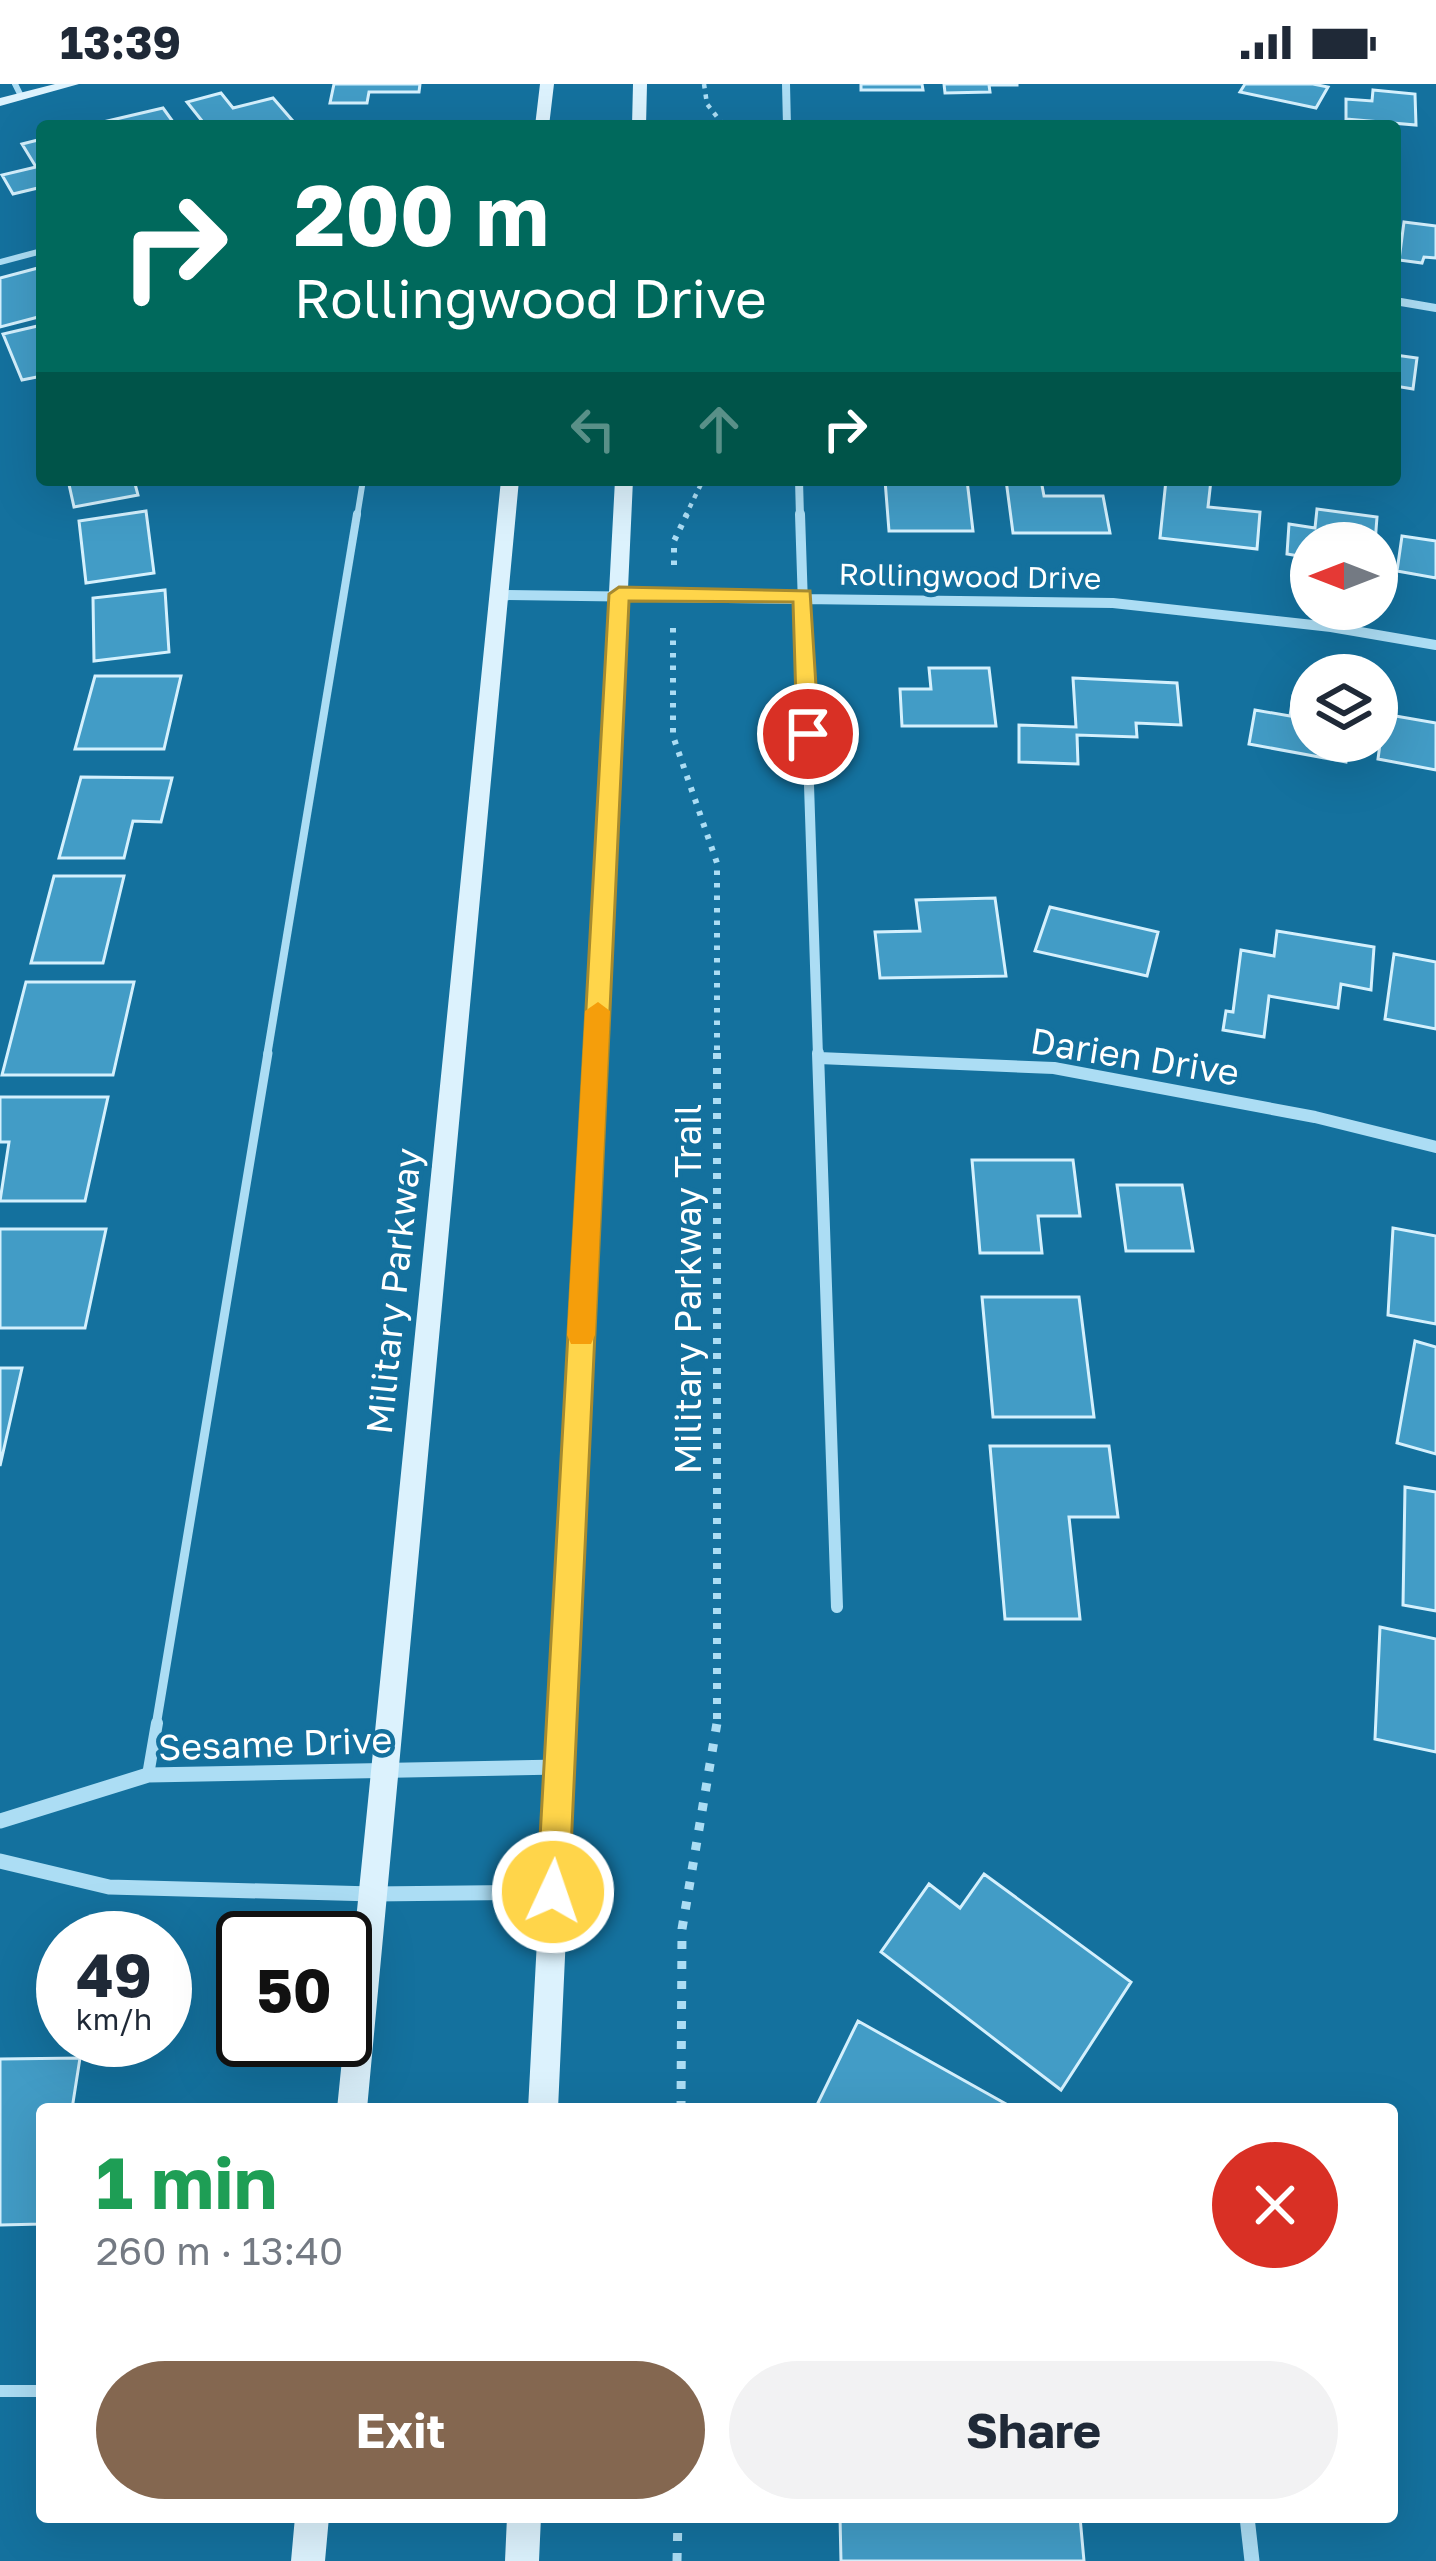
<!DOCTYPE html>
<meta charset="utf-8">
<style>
body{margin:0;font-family:"Golos Text",sans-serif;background:#f2f2f3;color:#1f2937;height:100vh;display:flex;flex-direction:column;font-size:45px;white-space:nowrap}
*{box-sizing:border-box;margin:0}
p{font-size:39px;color:#747a83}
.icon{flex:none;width:66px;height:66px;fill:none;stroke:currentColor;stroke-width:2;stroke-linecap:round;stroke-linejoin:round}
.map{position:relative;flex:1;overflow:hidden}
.details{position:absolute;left:36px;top:2019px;width:1362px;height:420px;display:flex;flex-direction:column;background:#fff;border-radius:12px;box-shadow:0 12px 48px #0002}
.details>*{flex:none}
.guide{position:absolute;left:36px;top:36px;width:1365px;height:366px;border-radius:12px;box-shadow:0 12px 48px #0002;background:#00695c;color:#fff;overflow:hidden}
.needle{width:78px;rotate:270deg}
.fabs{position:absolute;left:1290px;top:438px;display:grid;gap:24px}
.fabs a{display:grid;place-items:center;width:108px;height:108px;border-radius:50%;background:#fff;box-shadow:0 12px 48px #0002;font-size:60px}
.speed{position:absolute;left:36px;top:1827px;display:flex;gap:24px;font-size:60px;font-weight:700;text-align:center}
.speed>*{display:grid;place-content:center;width:156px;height:156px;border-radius:50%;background:#fff;box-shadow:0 12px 48px #0002;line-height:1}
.speed small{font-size:30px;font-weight:400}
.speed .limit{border:6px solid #111;border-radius:18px;background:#fff;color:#111}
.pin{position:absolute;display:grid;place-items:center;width:102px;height:102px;color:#fff;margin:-51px;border:6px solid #fff;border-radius:50%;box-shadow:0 3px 12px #0007}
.me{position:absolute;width:132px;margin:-66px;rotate:3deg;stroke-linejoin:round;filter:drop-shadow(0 0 9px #0008)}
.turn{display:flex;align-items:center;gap:42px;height:252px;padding:0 60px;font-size:54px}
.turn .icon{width:156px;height:156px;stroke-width:2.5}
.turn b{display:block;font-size:84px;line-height:102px}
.lanes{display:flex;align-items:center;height:114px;padding:0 60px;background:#0003;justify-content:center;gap:60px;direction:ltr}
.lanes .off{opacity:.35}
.round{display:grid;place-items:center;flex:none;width:126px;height:126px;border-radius:63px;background:#f2f2f3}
.summary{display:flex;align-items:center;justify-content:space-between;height:204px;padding:0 60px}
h1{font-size:72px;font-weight:700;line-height:90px;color:#1e9e55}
.cta{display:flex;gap:24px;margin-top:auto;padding:24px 60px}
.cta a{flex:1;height:138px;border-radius:72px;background:#846750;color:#fff;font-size:48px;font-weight:700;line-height:138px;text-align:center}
.cta a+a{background:#f2f2f3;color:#1f2937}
.status{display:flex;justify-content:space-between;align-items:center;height:84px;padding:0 60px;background:#fff;direction:ltr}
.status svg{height:33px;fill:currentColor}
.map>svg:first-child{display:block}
.building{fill:#429cc6;stroke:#d4f0fd;stroke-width:3}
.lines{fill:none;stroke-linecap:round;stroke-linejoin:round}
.path-far3{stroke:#acddf4;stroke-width:4.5;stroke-dasharray:4.5 6;stroke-linecap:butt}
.path-far2{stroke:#acddf4;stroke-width:6;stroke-dasharray:4.5 8;stroke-linecap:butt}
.path-far1{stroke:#acddf4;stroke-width:8;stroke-dasharray:6 9;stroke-linecap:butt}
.path{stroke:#acddf4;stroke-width:9;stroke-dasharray:8 12;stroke-linecap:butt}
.lane-far3{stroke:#acddf4;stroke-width:6}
.lane-far2{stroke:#acddf4;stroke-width:8}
.lane-far1{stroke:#acddf4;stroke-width:9}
.lane{stroke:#acddf4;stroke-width:12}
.street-far3{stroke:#acddf4;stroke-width:8}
.street-far2{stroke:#acddf4;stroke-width:10}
.street-far1{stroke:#acddf4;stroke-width:12}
.street{stroke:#acddf4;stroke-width:15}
.secondary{fill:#dcf2fd;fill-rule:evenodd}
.route{fill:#ffd54a;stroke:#a68a30;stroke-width:3}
.slow{fill:#f59e0b}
.labels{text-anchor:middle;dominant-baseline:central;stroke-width:9;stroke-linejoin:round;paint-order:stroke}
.far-street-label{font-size:30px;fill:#fff;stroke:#14719e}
.street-label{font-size:36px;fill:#fff;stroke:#14719e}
</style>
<div class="status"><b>13:39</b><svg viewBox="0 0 49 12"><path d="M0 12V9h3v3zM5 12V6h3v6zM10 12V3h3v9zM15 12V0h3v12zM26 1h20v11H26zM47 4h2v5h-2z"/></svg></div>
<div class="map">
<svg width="1436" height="2477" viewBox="0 0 1436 2477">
<rect width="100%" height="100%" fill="#14719e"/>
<path class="building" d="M334,0H420L419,8H369L367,19H330Z
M861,0H922L923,6H861Z
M944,0H1017V1H989L990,8L945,9Z
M1245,0H1313L1328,3L1316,24L1240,8Z
M1373,6L1415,10L1416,41L1346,35V15L1372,17Z
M221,9L233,24L273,14L292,36L268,42H206L187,18Z
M163,24L176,42H86Z
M42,55V103L13,110L2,91L36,83L22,60Z
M1404,138L1436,142V174L1424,173L1422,179L1399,176Z
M38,184L42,232L0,243V194Z
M42,241V292L22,296L3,250Z
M1395,271L1417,274L1413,305L1395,302Z
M68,396H134L138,411L74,423Z
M885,396H967L973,447H889Z
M1006,396H1041L1044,412H1103L1110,449H1013Z
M1166,396H1211L1208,423L1260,428L1257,465L1160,454Z
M1317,425L1377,433L1375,459H1311V474L1287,470L1289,440L1315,444Z
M146,427L154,489L86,499L79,437Z
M1402,452L1436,457V494L1397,487Z
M165,506L169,568L94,577L93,514Z
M929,584H989L996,642H902L900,605H931Z
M95,592H181L164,665H75Z
M1073,594L1177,599L1181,641L1136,639L1137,653L1077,651L1078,680L1019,678V641L1076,643Z
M1293,612L1311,615V657H1349L1346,678L1249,660L1255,626L1290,632Z
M1384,630L1436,639V686L1378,675Z
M81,693L172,694L161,738L133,737L124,774H59Z
M54,792H124L103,879H31Z
M995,814L1006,892L880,894L875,848L920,847L916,816Z
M1050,823L1158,848L1147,892L1035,867Z
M1277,847L1374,863L1371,906L1341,900L1338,924L1269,912L1264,953L1223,946L1226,927L1233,928L1241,866L1274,872Z
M1394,870L1436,878V945L1385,935Z
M26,898H134L113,991H2Z
M0,1013H108L85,1117H0L9,1058H0Z
M972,1076H1073L1080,1132H1038L1042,1169H980Z
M1117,1101H1182L1193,1167H1126Z
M1393,1144L1436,1152V1240L1388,1231Z
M0,1145H106L85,1244H0Z
M982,1213H1079L1094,1333H993Z
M1415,1257L1436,1263V1370L1397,1359Z
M0,1284H22L0,1382Z
M990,1362H1109L1118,1433H1069L1080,1535H1005Z
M1405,1403L1436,1408V1527L1403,1521Z
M1380,1543L1436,1555V1668L1375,1655Z
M984,1790L1131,1898L1061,2006L881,1868L929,1800L960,1824Z
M858,1937L1015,2025H815Z
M80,1974L72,2025H42V2140L0,2141V1975Z
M840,2433H1080L1084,2477H841Z"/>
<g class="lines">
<path class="path-far3" d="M704,0L707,20L724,42
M685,433L703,396"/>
<path class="path-far2" d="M674,481V457L687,430
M673,544V652L717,779V972"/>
<path class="path-far1" d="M717,969V1642"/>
<path class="path" d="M681,2025L682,1845L717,1639
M677,2477L678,2433"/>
<path class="lane-far3" d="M15,0L21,12
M0,178L42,167
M357,433L363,396"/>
<path class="lane-far2" d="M267,972L357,430"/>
<path class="lane-far1" d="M156,1642L268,969"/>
<path class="lane" d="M148,1691L157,1639
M0,2307H42"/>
<path class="street-far3" d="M786,0L787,42
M1395,217L1436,224
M799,396L800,433"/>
<path class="street-far2" d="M800,430L818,972
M500,511L1113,519L1331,543L1436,561"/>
<path class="street-far1" d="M818,969L837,1523
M819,974L1054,984L1315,1033L1436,1063"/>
<path class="street" d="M0,1737L148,1691L558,1683
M0,1777L109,1803L373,1810L553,1808
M1247,2433L1252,2477"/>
<path class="secondary" d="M55,0H79L0,22V14Z
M540,0H554L549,42H535Z
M633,0H647L646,42H632Z
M501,396H519L367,2025H337Z
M615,396H633L558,2025H528Z
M295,2433H329L325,2477H291Z
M507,2433H541L539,2477H505Z"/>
</g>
<path class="route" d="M619,503L810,507L819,650L808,658L797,650L793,518L629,517L569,1808L565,1820L553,1824L542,1820L537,1808L609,510Z"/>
<path class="slow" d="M598,918L610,927L595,1251L591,1260H571L567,1251L585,927Z"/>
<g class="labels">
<g class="far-street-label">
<text transform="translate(970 492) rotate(1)">Rollingwood Drive</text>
</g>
<g class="street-label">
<text transform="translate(1135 972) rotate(9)">Darien Drive</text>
<text transform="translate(687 1205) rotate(-90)">Military Parkway Trail</text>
<text transform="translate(393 1207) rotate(-84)">Military Parkway</text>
<text transform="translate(275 1659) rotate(-2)">Sesame Drive</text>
</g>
</g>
</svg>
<div class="fabs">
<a><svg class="needle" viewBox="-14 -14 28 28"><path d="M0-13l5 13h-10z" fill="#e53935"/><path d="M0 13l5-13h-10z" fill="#747a83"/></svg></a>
<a><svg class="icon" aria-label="layers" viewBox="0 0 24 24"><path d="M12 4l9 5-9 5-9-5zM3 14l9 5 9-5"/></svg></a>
</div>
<div class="speed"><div>49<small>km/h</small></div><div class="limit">50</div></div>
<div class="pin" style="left:808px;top:650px;background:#d93025"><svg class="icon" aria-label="arrive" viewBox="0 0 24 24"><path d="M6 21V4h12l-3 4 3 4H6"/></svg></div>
<svg class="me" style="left:553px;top:1808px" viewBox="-20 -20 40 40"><circle r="17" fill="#ffd54a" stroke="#fff" stroke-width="3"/><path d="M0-11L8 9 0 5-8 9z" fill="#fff"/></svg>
<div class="guide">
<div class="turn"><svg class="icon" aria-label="right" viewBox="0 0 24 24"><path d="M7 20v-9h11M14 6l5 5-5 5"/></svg><div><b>200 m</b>Rollingwood Drive</div></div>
<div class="lanes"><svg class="icon off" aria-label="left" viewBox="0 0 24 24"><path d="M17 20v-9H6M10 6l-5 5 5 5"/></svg><svg class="icon off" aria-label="ahead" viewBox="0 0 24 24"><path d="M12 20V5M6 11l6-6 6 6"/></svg><svg class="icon" aria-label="right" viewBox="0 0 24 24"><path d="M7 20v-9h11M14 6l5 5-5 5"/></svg></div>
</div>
<section class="details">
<div class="summary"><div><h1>1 min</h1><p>260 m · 13:40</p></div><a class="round" style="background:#d93025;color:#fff"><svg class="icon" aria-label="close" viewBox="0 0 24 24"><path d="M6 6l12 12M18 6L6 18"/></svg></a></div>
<div class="cta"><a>Exit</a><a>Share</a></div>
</section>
</div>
